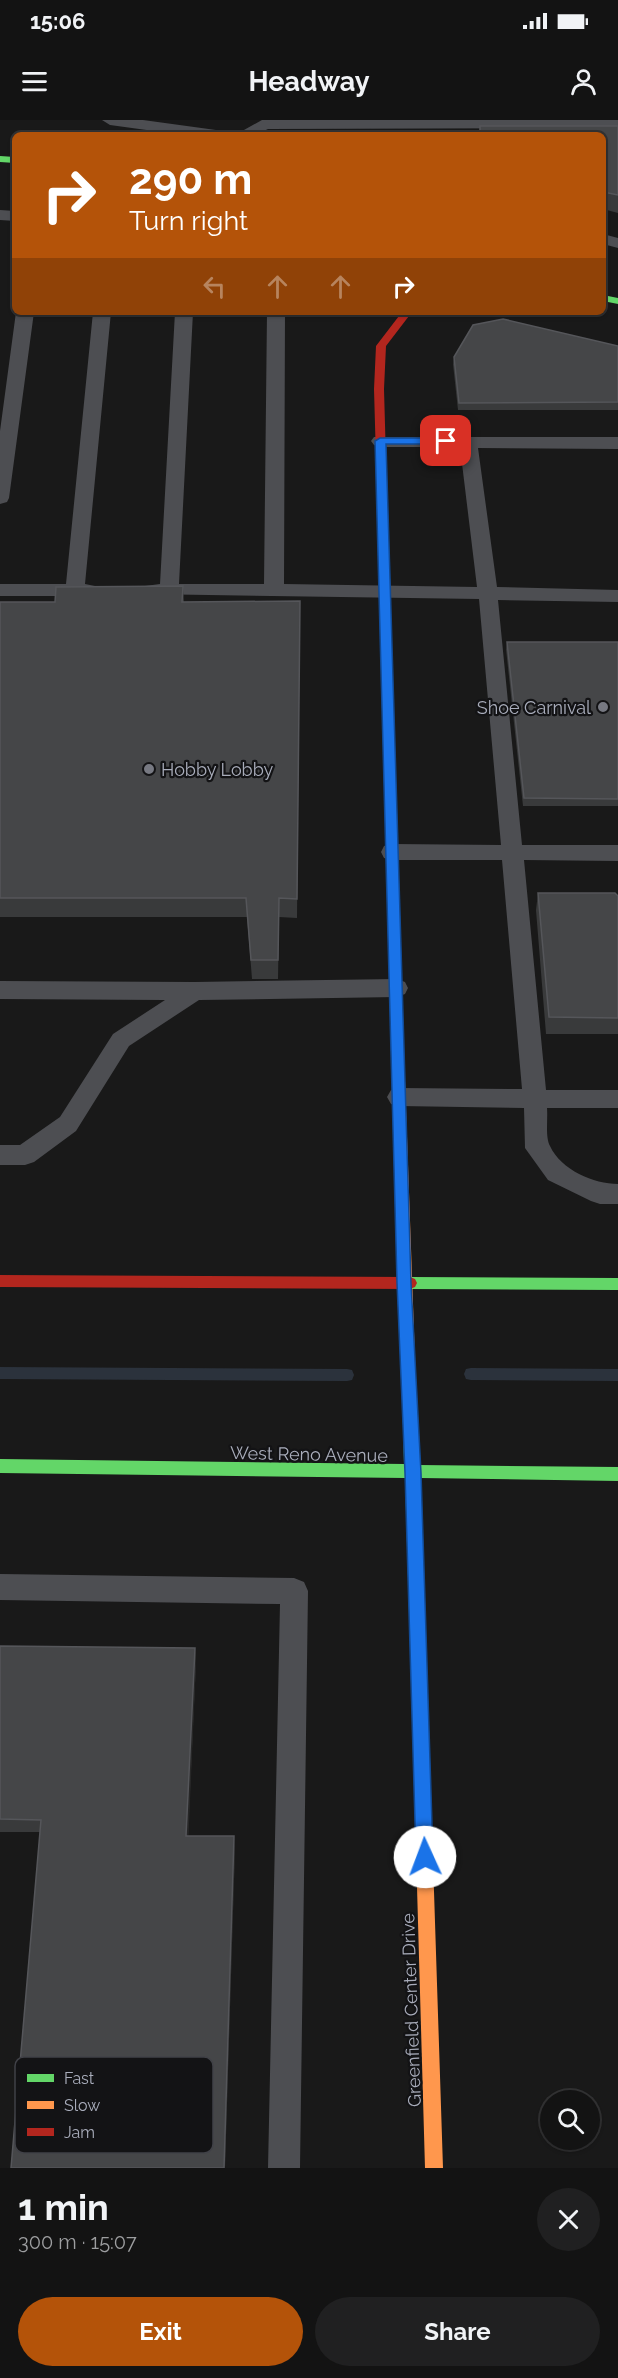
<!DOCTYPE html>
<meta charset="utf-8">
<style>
body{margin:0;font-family:Raleway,sans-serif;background:#202021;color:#f1f3f6;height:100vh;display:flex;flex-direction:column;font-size:22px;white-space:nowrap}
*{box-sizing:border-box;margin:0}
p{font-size:20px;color:#9d9ea0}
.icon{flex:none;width:33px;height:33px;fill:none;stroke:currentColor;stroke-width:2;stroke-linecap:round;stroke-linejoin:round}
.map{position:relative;height:2048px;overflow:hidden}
.side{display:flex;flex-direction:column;background:#131313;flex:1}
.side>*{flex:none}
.hud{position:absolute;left:12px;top:12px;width:594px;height:183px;border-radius:9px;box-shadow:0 2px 4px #0004,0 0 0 2px #323233;background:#b45309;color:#fff;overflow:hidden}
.buttons{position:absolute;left:540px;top:1970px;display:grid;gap:12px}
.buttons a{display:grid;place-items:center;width:60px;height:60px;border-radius:50%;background:#131313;box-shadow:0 2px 4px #0004,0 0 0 2px #323233;font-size:30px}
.pin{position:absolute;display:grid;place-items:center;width:51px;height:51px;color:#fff;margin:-26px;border-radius:12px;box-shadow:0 3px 9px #0006}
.me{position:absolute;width:66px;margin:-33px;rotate:358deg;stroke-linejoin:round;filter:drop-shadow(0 0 4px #0008)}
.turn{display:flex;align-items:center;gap:21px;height:126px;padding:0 18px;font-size:27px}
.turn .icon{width:78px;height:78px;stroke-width:2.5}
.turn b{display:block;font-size:42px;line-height:51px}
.lanes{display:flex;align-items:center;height:57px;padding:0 18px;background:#0003;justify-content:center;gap:30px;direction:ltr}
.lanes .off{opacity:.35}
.round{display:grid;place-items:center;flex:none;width:63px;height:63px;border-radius:32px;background:#202021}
.overview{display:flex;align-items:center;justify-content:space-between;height:102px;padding:0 18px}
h1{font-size:36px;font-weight:700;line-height:45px}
.action{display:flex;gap:12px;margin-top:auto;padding:12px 18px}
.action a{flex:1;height:69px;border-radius:36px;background:#b45309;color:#fff;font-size:24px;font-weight:700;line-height:69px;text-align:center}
.action a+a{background:#202021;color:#f1f3f6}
.status{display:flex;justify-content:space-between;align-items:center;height:42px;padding:0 30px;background:#131313;direction:ltr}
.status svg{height:16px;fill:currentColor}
header{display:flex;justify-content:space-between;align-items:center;height:78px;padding:0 18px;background:#131313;font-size:27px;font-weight:700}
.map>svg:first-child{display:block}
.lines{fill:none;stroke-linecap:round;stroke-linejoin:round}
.stream{fill:#2b323c;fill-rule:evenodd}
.lane{fill:#4d4e52;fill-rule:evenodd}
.fast{fill:#63d668;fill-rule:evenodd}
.slow{fill:#ff974d;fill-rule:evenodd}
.jam{fill:#b3261e;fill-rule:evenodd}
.wall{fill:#393a3b}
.shaded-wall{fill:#272727}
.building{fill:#454648;stroke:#55565a;stroke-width:1.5}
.route{fill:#1a73e8;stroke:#114b97;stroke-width:1.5}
.poi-dot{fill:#777982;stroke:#131315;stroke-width:2}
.labels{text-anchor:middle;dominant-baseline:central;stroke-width:4.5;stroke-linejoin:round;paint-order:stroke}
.poi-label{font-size:18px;fill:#a9adbb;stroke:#131315;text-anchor:end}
.street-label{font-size:18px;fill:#a9adbb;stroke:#131315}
.key{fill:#131315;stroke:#404147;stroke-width:1.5}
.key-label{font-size:16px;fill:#a9adbb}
</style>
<div class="status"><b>15:06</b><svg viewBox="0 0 49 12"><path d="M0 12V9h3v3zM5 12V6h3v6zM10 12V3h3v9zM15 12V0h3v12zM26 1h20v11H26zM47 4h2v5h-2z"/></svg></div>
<header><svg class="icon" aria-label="menu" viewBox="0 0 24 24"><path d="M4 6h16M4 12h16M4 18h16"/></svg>Headway<svg class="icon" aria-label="person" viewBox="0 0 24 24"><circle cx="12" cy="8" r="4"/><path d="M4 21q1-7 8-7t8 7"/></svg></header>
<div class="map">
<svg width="618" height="2048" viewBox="0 0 618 2048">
<rect width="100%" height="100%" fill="#191919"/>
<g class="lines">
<path class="stream" d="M0,1247L347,1249L352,1250L354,1255L352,1260L347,1261L0,1259Z
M471,1248L618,1249V1261L471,1260L466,1259L464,1254L466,1249Z"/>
<path class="lane" d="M102,0H143L216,10L224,15H183L110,5Z
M262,0H618V8L268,9L255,15H235Z
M0,90L15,91V101L0,100Z
M603,114L618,118V128L603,124Z
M16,192H34L9,378L7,382L0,384V311Z
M93,192H111L85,464L95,466L98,470L95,474L88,476H0V464H66Z
M175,192H193L179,464H264L267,192H285L284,464L477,467L460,327H380L374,325L371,321L374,317H618V329L478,328L497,467L618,470V482L498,480L522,725H618V741L524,740L546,970H618V988H547C548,999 545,1017 550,1026C561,1050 594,1064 618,1064V1084H600L591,1081L548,1060L525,1028L524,988L399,986L391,984L387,977L391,970L399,968L522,969L502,740H392L384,738L381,732L384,726L392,724L501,725L479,479L145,474L142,470L145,466L160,464Z
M397,859L405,862L408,868L405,874L397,877L199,880L129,926L76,1011L34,1042L25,1045H0V1025H20L60,997L113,914L165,880L0,879V861L195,862Z
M0,1454L294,1458L304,1462L308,1471L300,2048H268L280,1484L0,1480Z"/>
<path class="fast" d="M0,36L15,37V43L0,42Z
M603,175L618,178V184L603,181Z
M410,1157L618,1158V1170L410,1169L405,1167L403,1163L405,1159Z
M409,1261L414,1262L416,1267L419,1345L618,1347V1361L420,1358L427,1556L425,1561L419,1564L413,1561L411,1556L405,1358L0,1353V1339L404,1344L402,1267L404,1262Z"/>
<path class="slow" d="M382,373L387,376L396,662L390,666L384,662L377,376Z
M397,900L403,905L416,1267L414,1272L409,1273L404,1272L402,1267L391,905Z
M419,1548L425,1551L427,1556L443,2048H425L411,1556L413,1551Z"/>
<path class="jam" d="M402,192H412L386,226L384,269L387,376L382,379L377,376L374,269L376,226Z
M390,658L396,662L403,905L397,910L391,905L384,662Z
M0,1155L410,1157L415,1159L417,1163L415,1167L410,1169L0,1167Z"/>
</g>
<path class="wall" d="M480,6H618V93L603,89V15H479Z
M618,226V290H458L453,244L454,237Z
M183,466L184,482L300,481L297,798L279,797L278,859H252L247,797H0V482H55Z
M507,522H618V686H523L506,529Z
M538,773L618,776V914H546L536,790Z
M0,1526L195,1528L196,1542L188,1716L235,1728L225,2048H11L40,1712H0Z"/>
<path class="shaded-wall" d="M195,1528L196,1542L188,1728L186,1716Z
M234,1716L235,1728L225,2048H224Z"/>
<path class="building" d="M480,6H618V75L603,72V15H480Z
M503,199L618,226V282L459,283L454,237L473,205Z
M183,466L182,482L300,481L297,779L279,778L278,840H251L246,778H0V482H55L56,467Z
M507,522H618V679L524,678Z
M538,773H615L618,776V898L549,897Z
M0,1526L195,1528L186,1716H234L224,2048H11L41,1700L0,1699Z"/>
<path class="route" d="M380,318H446L451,321L446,324H386L411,1163L421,1353L433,1737L431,1743L425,1745L419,1743L416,1737L405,1353L397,1163L375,321Z"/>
<g class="poi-dot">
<circle cx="603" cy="587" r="6"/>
<circle cx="149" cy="649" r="6"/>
</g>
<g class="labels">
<g class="poi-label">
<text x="591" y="587">Shoe Carnival</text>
<text x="161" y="649" text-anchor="start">Hobby Lobby</text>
</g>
<g class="street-label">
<text transform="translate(309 1334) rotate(1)">West Reno Avenue</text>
<text transform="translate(411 1890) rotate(-92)">Greenfield Center Drive</text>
</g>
</g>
<rect x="15" y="1937" width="198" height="96" rx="9" class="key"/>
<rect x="27" y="1954" width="27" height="8" fill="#63d668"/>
<rect x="27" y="1981" width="27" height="8" fill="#ff974d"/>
<rect x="27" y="2008" width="27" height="8" fill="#b3261e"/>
<g class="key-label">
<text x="64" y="1964">Fast</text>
<text x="64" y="1991">Slow</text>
<text x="64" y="2018">Jam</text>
</g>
</svg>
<div class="buttons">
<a><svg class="icon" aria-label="search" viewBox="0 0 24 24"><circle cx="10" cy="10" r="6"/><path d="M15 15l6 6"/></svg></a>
</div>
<div class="pin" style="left:446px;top:321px;background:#d93025"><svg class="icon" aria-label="arrive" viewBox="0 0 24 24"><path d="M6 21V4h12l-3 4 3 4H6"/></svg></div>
<svg class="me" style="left:425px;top:1737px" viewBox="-20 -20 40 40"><circle r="19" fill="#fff"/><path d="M0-13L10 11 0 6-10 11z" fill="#1a73e8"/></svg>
<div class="hud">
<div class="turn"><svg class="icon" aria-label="right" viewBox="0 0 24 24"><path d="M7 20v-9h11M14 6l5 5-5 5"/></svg><div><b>290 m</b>Turn right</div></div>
<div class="lanes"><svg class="icon off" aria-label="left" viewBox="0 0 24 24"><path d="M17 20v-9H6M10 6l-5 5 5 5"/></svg><svg class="icon off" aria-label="ahead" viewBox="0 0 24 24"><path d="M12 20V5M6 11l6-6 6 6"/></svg><svg class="icon off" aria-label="ahead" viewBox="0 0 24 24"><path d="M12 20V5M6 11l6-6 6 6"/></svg><svg class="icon" aria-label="right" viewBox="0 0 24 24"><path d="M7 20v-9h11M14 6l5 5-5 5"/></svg></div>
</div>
</div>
<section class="side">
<div class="overview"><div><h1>1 min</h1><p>300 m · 15:07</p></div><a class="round"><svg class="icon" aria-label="close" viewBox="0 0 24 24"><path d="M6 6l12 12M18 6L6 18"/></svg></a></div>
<div class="action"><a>Exit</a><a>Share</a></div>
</section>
